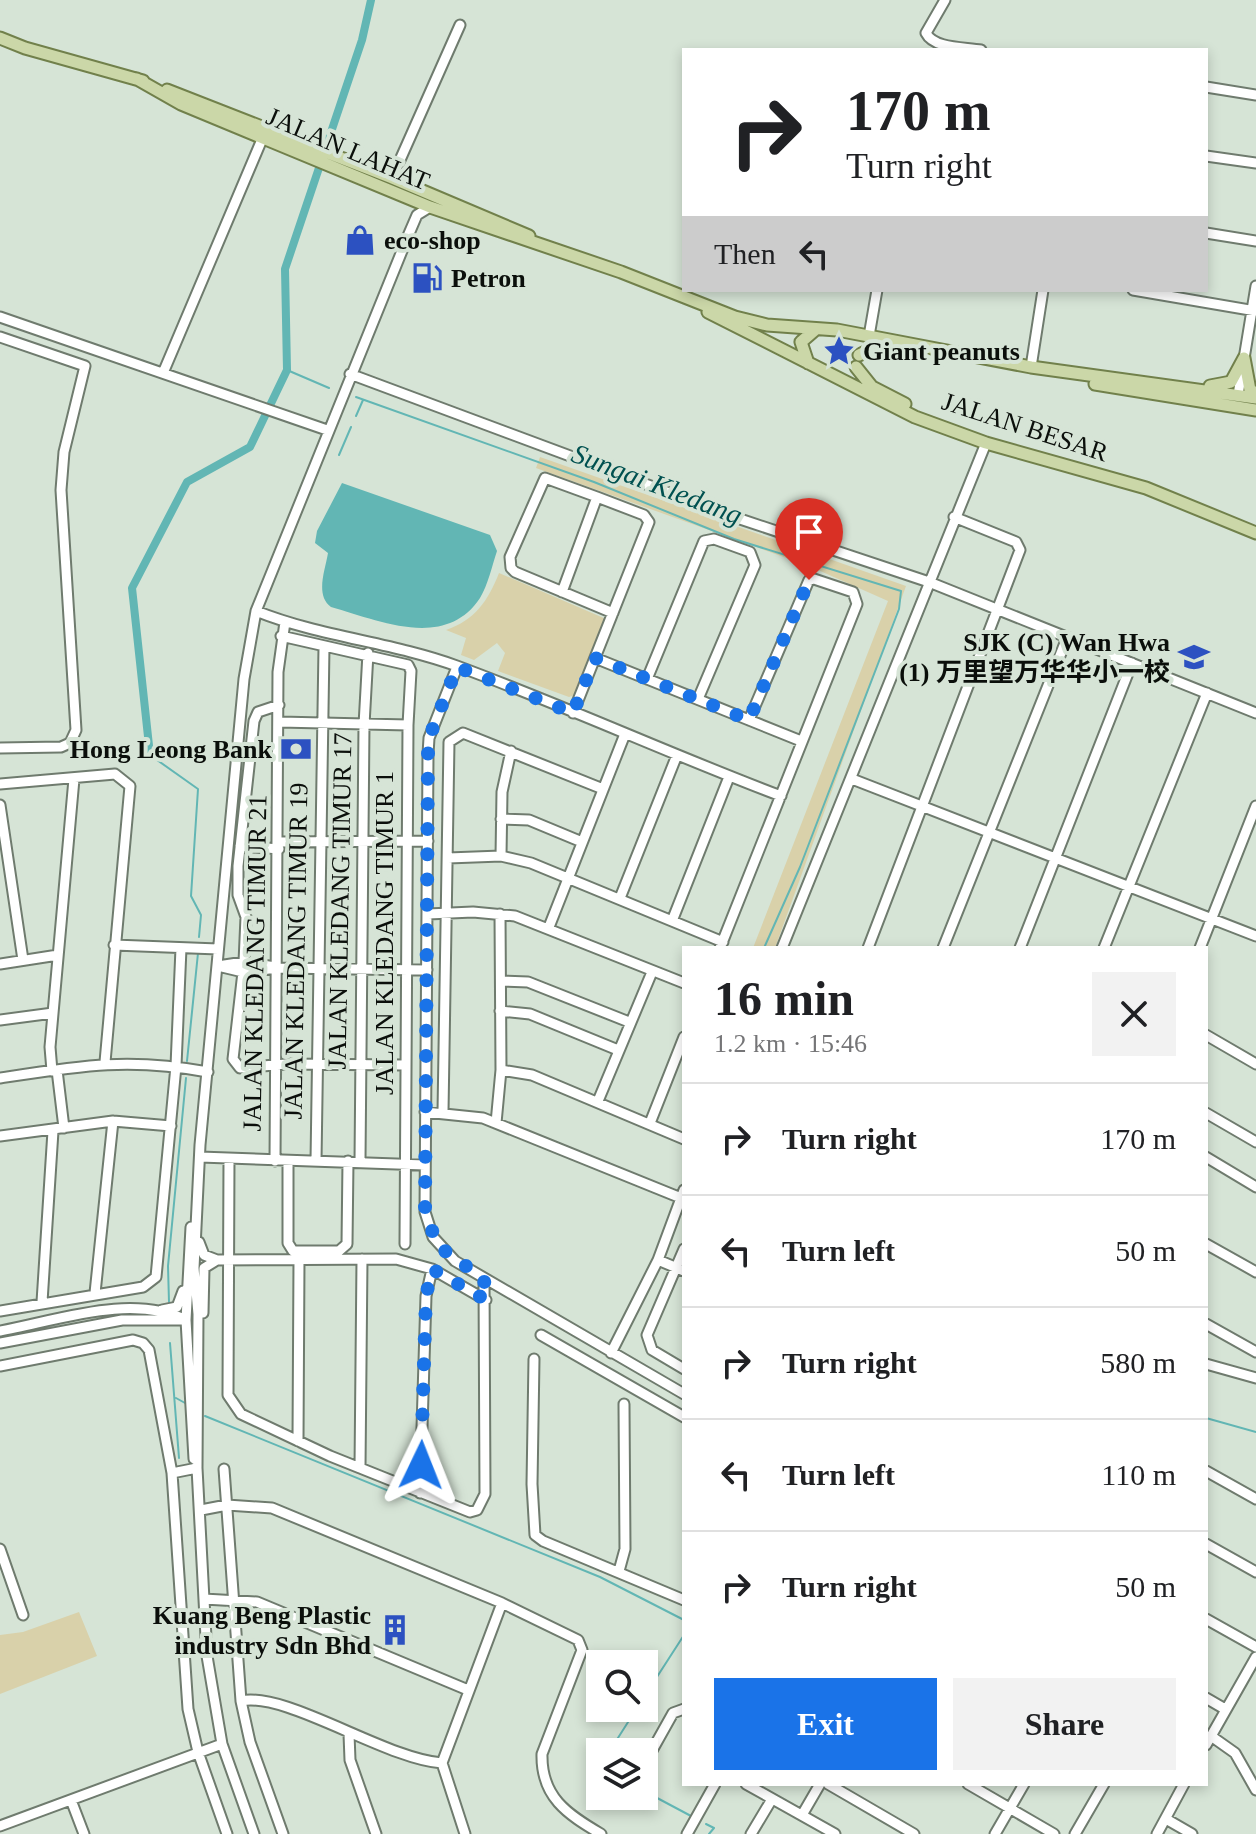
<!DOCTYPE html>
<meta charset="utf-8">
<style>
body{margin:0;font-family:"Times New Roman","Noto Sans SC",serif;background:#f2f2f2;color:#202124;height:100vh;display:flex;flex-direction:column;font-size:30px;white-space:nowrap}
*{box-sizing:border-box;margin:0}
p{font-size:26px;color:#757577}
.icon{flex:none;width:44px;height:44px;fill:none;stroke:currentColor;stroke-width:2;stroke-linecap:round;stroke-linejoin:round}
.map{position:relative;flex:1;overflow:hidden}
.details{position:absolute;left:682px;top:946px;width:526px;height:840px;display:flex;flex-direction:column;background:#fff;border-radius:0px;box-shadow:0 4px 12px #0003}
.details>*{flex:none}
.top-card{position:absolute;left:682px;top:48px;width:526px;height:244px;border-radius:0px;box-shadow:0 4px 12px #0003;background:#fff;color:#202124;overflow:hidden}
.controls{position:absolute;left:586px;top:1650px;display:grid;gap:16px}
.controls a{display:grid;place-items:center;width:72px;height:72px;border-radius:0px;background:#fff;box-shadow:0 4px 12px #0003;font-size:40px}
.pin{position:absolute;display:grid;place-items:center;width:68px;height:68px;color:#fff;margin:-82px -34px;border-radius:50% 50% 50% 0;rotate:-45deg;box-shadow:0 0 8px #0007}
.pin .icon{rotate:45deg}
.me{position:absolute;width:88px;margin:-44px;rotate:2deg;stroke-linejoin:round;filter:drop-shadow(0 0 6px #0008)}
.turn{display:flex;align-items:center;gap:28px;height:168px;padding:0 32px;font-size:36px}
.turn .icon{width:104px;height:104px;stroke-width:2.5}
.turn b{display:block;font-size:56px;line-height:68px}
.then{display:flex;align-items:center;height:76px;padding:0 32px;background:#0003;gap:16px;font-size:30px}
.round{display:grid;place-items:center;flex:none;width:84px;height:84px;border-radius:0px;background:#f2f2f2}
.head{display:flex;align-items:center;justify-content:space-between;height:136px;padding:0 32px}
h1{font-size:48px;font-weight:700;line-height:60px}
.button{display:flex;gap:16px;margin-top:auto;padding:16px 32px}
.button a{flex:1;height:92px;border-radius:0px;background:#1a73e8;color:#fff;font-size:32px;font-weight:700;line-height:92px;text-align:center}
.button a+a{background:#f2f2f2;color:#202124}
ul{padding:0;list-style:none}
li{display:flex;align-items:center;gap:24px;height:112px;padding:0 32px;border-top:2px solid #e0e0e0}
li div{flex:1}
li b{display:block;font-size:30px}
li em{font-style:normal}
.map>svg:first-child{display:block}
.green{fill:#d9d1aa}
.water{fill:#62b6b4}
.lines{fill:none;stroke-linecap:round;stroke-linejoin:round}
.stream{stroke:#62b6b4;stroke-width:2}
.canal{stroke:#62b6b4;stroke-width:8}
.minor-casing{stroke:#6f7b6e;stroke-width:13}
.major-casing{stroke:#71804b;stroke-width:15}
.minor{stroke:#fff;stroke-width:9}
.major{stroke:#cbd7a8;stroke-width:11}
.route{stroke:#1a73e8;stroke-width:14;stroke-dasharray:0 25.2}
.labels{text-anchor:middle;dominant-baseline:central;stroke-width:8;stroke-linejoin:round;paint-order:stroke}
.street-label{font-size:26px;fill:#0b0f0b;stroke:#d6e4d6}
.poi-label{font-size:26px;font-weight:bold;fill:#0b0f0b;stroke:#d6e4d6;text-anchor:start}
.water-label{font-size:28px;font-style:italic;fill:#005150;stroke:#d6e4d6}
</style>
<div class="map">
<svg width="1256" height="1834" viewBox="0 0 1256 1834">
<rect width="100%" height="100%" fill="#d6e4d6"/>
<path class="green" d="M540,457L906,586L775,948H753L888,601L809,566L536,468Z
M499,573L606,619L575,695L569,697L498,671L505,653L497,643L474,660L461,655L466,638L446,630C475,620 488,601 499,573Z
M79,1612L97,1656L0,1694V1635L23,1632Z"/>
<path class="water" d="M342,483L490,535L497,551C492,566 488,585 480,598C445,651 378,620 331,607C315,595 325,571 328,553L315,543L317,531Z"/>
<g class="lines">
<path class="stream" d="M287,370L329,388
M356,397L594,482L734,539L901,591L899,609L800,867L764,948
M356,416L363,400
M339,455L351,427
M150,755L198,789L191,896L201,915L199,937
M187,1061L198,953
M169,1302L168,1266L186,1078
M170,1343L179,1458
M176,1398L185,1403
M205,1416L600,1577L684,1620
M1206,1418L1256,1432
M644,1697L684,1635
M609,1752L637,1708
M644,1791L691,1816
M706,1824L714,1828L709,1834"/>
<path class="canal" d="M150,755L132,588L187,482L250,447L287,370L285,269L362,40L371,0"/>
<defs>
<path id="minor" d="M945,0L926,33C934,49 965,47 981,50
M1206,87L1256,95
M1206,156L1256,163
M392,178L460,25
M1206,233L1256,241
M1133,290L1256,311
M0,317L327,430
M869,336L877,290
M0,337L85,366L64,452L61,490L76,730L70,743L61,747L0,748
M1031,367L1043,290
M163,373L263,137
M350,374L734,517L929,582L1256,713
M1238,395L1256,286
M562,592L597,497L545,478L510,557L511,568L515,572L613,613
M256,611C321,637 391,642 457,666C566,706 672,755 781,796
M281,636L408,665L411,671L408,725L405,1244
M595,658L801,741
M457,667L429,738L428,754L425,1212L433,1237L455,1261L684,1394
M647,679L704,541L714,539L750,552L755,565L698,699
M573,713L649,522L644,515L597,497
M280,722L408,725
M852,779L1256,936
M0,784L115,774L130,786L105,1062
M0,805L23,960
M501,819L529,820L582,842
M279,842L428,841
M240,846L279,849
M501,856L502,792L511,751
M448,858L501,856L531,863L723,942
M620,898L677,755
M428,914L473,912L515,916L684,983
M672,921L729,777
M549,927L625,734
M114,945L218,949
M720,948L857,604L853,592L814,579L809,580L749,720
M782,948L986,443
M868,948L1020,550L1016,542L954,517
M943,948L1067,638
M1020,948L1132,663
M1104,948L1207,693
M1200,948L1256,806
M244,962L246,917L238,895V866L254,721L258,712L279,705
M0,964L58,955
M218,966L243,972L278,968L427,970
M218,966L244,962L275,967
M243,972L233,1059L240,1068L286,1064L405,1065
M501,981L528,982L629,1022
M500,1011L530,1014L618,1050
M0,1020L53,1013
M1206,1035L1256,1064
M57,1070L64,1128
M501,1070L532,1075L684,1139
M52,1071L50,1047L74,779
M0,1078C78,1066 129,1057 208,1072
M598,1101L652,972
M425,1112L483,1118L681,1198
M443,1112L449,742L463,733L603,789
M1206,1113L1256,1142
M496,1123L501,1070L500,914
M650,1123L684,1037
M0,1136L113,1121L171,1126
M200,1157L425,1165
M1206,1157L1256,1187
M229,1159L228,1395L241,1414L330,1456L470,1512L477,1510L485,1494L484,1279
M275,1161L278,672L285,622
M288,1161V1243L293,1251H339L347,1244L348,1161
M316,1161L324,647
M360,1161L364,725L368,653
M191,1227L186,1320L194,1459
M199,1242L204,1255L217,1260L396,1259L432,1269L486,1300
M1206,1244L1256,1272
M684,1249L647,1335L652,1350L684,1369
M658,1260L684,1271
M95,1293L113,1121
M42,1302L53,1131
M162,1310L177,1307L183,1291
M0,1311L143,1287L156,1277L176,1066L181,948
M203,1313L204,1268L217,1260
M1206,1324L1256,1352
M0,1331C56,1321 131,1293 186,1320
M541,1335L684,1417
M0,1343L122,1320H186
M611,1353L658,1260L684,1190
M534,1359L532,1484L535,1535L543,1541L684,1600
M1206,1364L1256,1378
M0,1366L133,1340L143,1343L149,1350L172,1473L188,1709L198,1752L227,1834
M298,1441L299,1260
M360,1468L362,1259
M224,1469L241,1701L250,1742L283,1834
M1206,1471L1256,1499
M172,1473L197,1468
M420,1493L426,1296L432,1269
M201,1510L227,1505L272,1508L502,1603L578,1640L582,1650L542,1754C541,1797 567,1814 601,1834
M1206,1544L1256,1572
M0,1549L23,1615
M619,1571L625,1549L624,1404
M204,1599L257,1602L468,1690
M1206,1619L1256,1647
M1206,1698L1225,1709
M241,1701C286,1691 385,1759 442,1763L502,1603
M349,1734L350,1760L376,1834
M1211,1736L1235,1753L1256,1790
M1206,1745L1256,1657
M442,1763L465,1834
M645,1763L673,1713L684,1709
M746,1784L835,1834
M828,1784L914,1834
M968,1784L1054,1834
M71,1800L84,1834
M802,1815L820,1784
M1166,1819L1192,1834
M0,1826L222,1744
M254,1834L222,1744L207,1656L197,1468L198,1314L194,1268L200,1145L244,679L256,611L408,236L417,215L430,207
M687,1834L715,1784
M751,1834L772,1799
M995,1834L1024,1784
M1075,1834L1104,1784
M1157,1834L1184,1784"/>
<path id="major" d="M0,38L25,48L143,81
M137,79L181,104L430,207L621,272L735,317L767,325L837,330L1031,367L1256,398
M167,90L392,178L529,236
M708,312L915,417L986,443L1146,488L1256,533
M859,355L876,347L893,348
M1244,358L1250,390L1256,393
M808,363L801,342L816,329
M856,367L872,387L905,404
M1095,384L1256,410
M1210,386L1231,382L1244,358"/>
</defs>
<use href="#minor" class="minor-casing"/>
<use href="#major" class="major-casing"/>
<use href="#minor" class="minor"/>
<use href="#major" class="major"/>
</g>
<g class="lines">
<path class="route" d="M421,1465L426,1296L432,1269L486,1300L484,1279L438,1246L425,1212L428,754L429,738L457,667L573,713L595,658L749,720L809,580"/>
</g>
<defs>
<symbol id="shop-bare" viewBox="-9 -9 18 18"><path d="M-5-2.5h2.3a2.7 3.5 0 0 1 5.4 0H5L5.5 6h-11ZM-1.5-2.5h3a1.5 2.3 0 0 0-3 0Z" fill="#2c51c1" stroke="#d6e4d6" stroke-width="2.5" paint-order="stroke"/></symbol>
<symbol id="fuel-bare" viewBox="-9 -9 18 18"><path d="M-5.5-6h7V0h2V4h1.3V-2.5L3-4.5l.8-.8L6-3V5H2.5V1h-1V6h-7ZM-4.2-4.7v3.2H.2V-4.7Z" fill="#2c51c1" stroke="#d6e4d6" stroke-width="2.5" paint-order="stroke"/></symbol>
<symbol id="sight-bare" viewBox="-9 -9 18 18"><path d="M0-6L1.8-2.2L6-1.7L2.9 1.2L3.7 5.4L0 3.3L-3.7 5.4L-2.9 1.2L-6-1.7L-1.8-2.2Z" fill="#2c51c1" stroke="#d6e4d6" stroke-width="2.5" paint-order="stroke"/></symbol>
<symbol id="school-bare" viewBox="-9 -9 18 18"><path d="M0-5L7-2L0 1L-7-2ZM-4 1L0 2.5L4 1V4Q0 6-4 4Z" fill="#2c51c1" stroke="#d6e4d6" stroke-width="2.5" paint-order="stroke"/></symbol>
<symbol id="bank-bare" viewBox="-9 -9 18 18"><path d="M-6-4H6V4H-6ZM0-2.3a2.3 2.3 0 1 0 0 4.6a2.3 2.3 0 1 0 0-4.6Z" fill="#2c51c1" stroke="#d6e4d6" stroke-width="2.5" paint-order="stroke"/></symbol>
<symbol id="building-bare" viewBox="-9 -9 18 18"><path d="M-4-6H4V6H1V3H-1V6H-4ZM-2.5-4.3h1.7v1.8h-1.7ZM.8-4.3h1.7v1.8H.8ZM-2.5-1h1.7V.8h-1.7ZM.8-1h1.7V.8H.8Z" fill="#2c51c1" stroke="#d6e4d6" stroke-width="2.5" paint-order="stroke"/></symbol>
</defs>
<g fill-rule="evenodd">
<use href="#shop-bare" x="338" y="218" width="44" height="44"/>
<use href="#fuel-bare" x="405" y="256" width="44" height="44"/>
<use href="#sight-bare" x="817" y="329" width="44" height="44"/>
<use href="#school-bare" x="1172" y="635" width="44" height="44"/>
<use href="#bank-bare" x="274" y="727" width="44" height="44"/>
<use href="#building-bare" x="373" y="1608" width="44" height="44"/>
</g>
<g class="labels">
<g class="street-label">
<text transform="translate(348 149) rotate(23)">JALAN LAHAT</text>
<text transform="translate(1025 427) rotate(18)">JALAN BESAR</text>
<text transform="translate(340 901) rotate(-89)">JALAN KLEDANG TIMUR 17</text>
<text transform="translate(384 933) rotate(-90)">JALAN KLEDANG TIMUR 1</text>
<text transform="translate(296 951) rotate(-89)">JALAN KLEDANG TIMUR 19</text>
<text transform="translate(255 963) rotate(-89)">JALAN KLEDANG TIMUR 21</text>
</g>
<g class="poi-label">
<text x="384" y="240">eco-shop</text>
<text x="451" y="278">Petron</text>
<text x="863" y="351">Giant peanuts</text>
<text x="1170" y="642" text-anchor="end">SJK (C) Wan Hwa<tspan x="1170" dy="30">(1) 万里望万华华小一校</tspan></text>
<text x="272" y="749" text-anchor="end">Hong Leong Bank</text>
<text x="371" y="1615" text-anchor="end">Kuang Beng Plastic<tspan x="371" dy="30">industry Sdn Bhd</tspan></text>
</g>
<g class="water-label">
<text transform="translate(657 484) rotate(21)">Sungai Kledang</text>
</g>
</g>
</svg>
<div class="controls">
<a><svg class="icon" aria-label="search" viewBox="0 0 24 24"><circle cx="10" cy="10" r="6"/><path d="M15 15l6 6"/></svg></a>
<a><svg class="icon" aria-label="layers" viewBox="0 0 24 24"><path d="M12 4l9 5-9 5-9-5zM3 14l9 5 9-5"/></svg></a>
</div>
<div class="pin" style="left:809px;top:580px;background:#d93025"><svg class="icon" aria-label="arrive" viewBox="0 0 24 24"><path d="M6 21V4h12l-3 4 3 4H6"/></svg></div>
<svg class="me" style="left:421px;top:1465px" viewBox="-20 -20 40 40"><path d="M0-17L14 15 0 8-14 15z" fill="#1a73e8" stroke="#fff" stroke-width="4"/></svg>
<div class="top-card">
<div class="turn"><svg class="icon" aria-label="right" viewBox="0 0 24 24"><path d="M7 20v-9h11M14 6l5 5-5 5"/></svg><div><b>170 m</b>Turn right</div></div>
<div class="then">Then<svg class="icon" aria-label="left" viewBox="0 0 24 24"><path d="M17 20v-9H6M10 6l-5 5 5 5"/></svg></div>
</div>
<section class="details">
<div class="head"><div><h1>16 min</h1><p>1.2 km · 15:46</p></div><a class="round"><svg class="icon" aria-label="close" viewBox="0 0 24 24"><path d="M6 6l12 12M18 6L6 18"/></svg></a></div>
<ul>
<li><svg class="icon" aria-label="right" viewBox="0 0 24 24"><path d="M7 20v-9h11M14 6l5 5-5 5"/></svg><div><b>Turn right</b></div><em>170 m</em></li>
<li><svg class="icon" aria-label="left" viewBox="0 0 24 24"><path d="M17 20v-9H6M10 6l-5 5 5 5"/></svg><div><b>Turn left</b></div><em>50 m</em></li>
<li><svg class="icon" aria-label="right" viewBox="0 0 24 24"><path d="M7 20v-9h11M14 6l5 5-5 5"/></svg><div><b>Turn right</b></div><em>580 m</em></li>
<li><svg class="icon" aria-label="left" viewBox="0 0 24 24"><path d="M17 20v-9H6M10 6l-5 5 5 5"/></svg><div><b>Turn left</b></div><em>110 m</em></li>
<li><svg class="icon" aria-label="right" viewBox="0 0 24 24"><path d="M7 20v-9h11M14 6l5 5-5 5"/></svg><div><b>Turn right</b></div><em>50 m</em></li>
</ul>
<div class="button"><a>Exit</a><a>Share</a></div>
</section>
</div>
